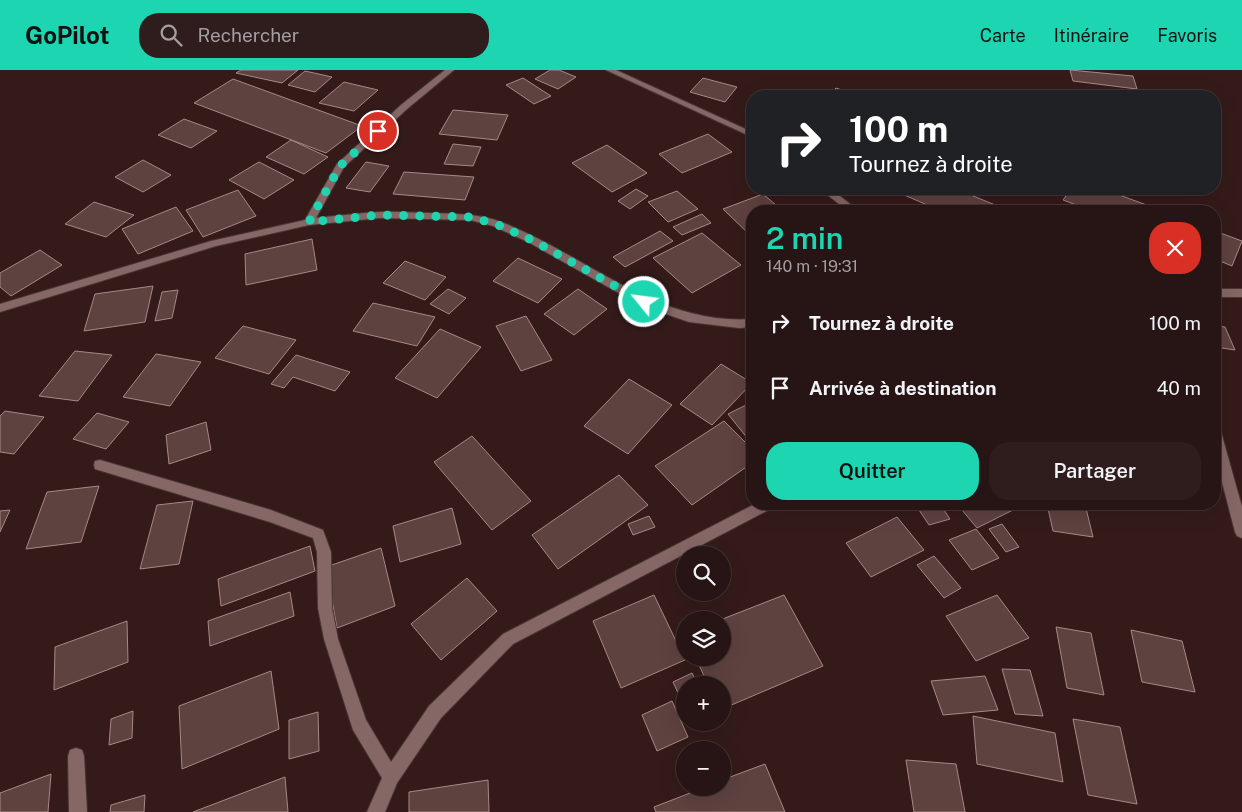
<!DOCTYPE html>
<html lang="fr">
<meta charset="utf-8">
<style>
body{margin:0;font-family:"Public Sans",sans-serif;background:#2f1d1d;color:#f1f3f6;height:100vh;display:flex;flex-direction:column;font-size:19px;white-space:nowrap}
*{box-sizing:border-box;margin:0}
p{font-size:16px;color:#a49ea0}
.icon{flex:none;width:28px;height:28px;fill:none;stroke:currentColor;stroke-width:2;stroke-linecap:round;stroke-linejoin:round}
.map{position:relative;flex:1;overflow:hidden}
.sheet{position:absolute;left:746px;top:135px;width:475px;height:305px;display:flex;flex-direction:column;background:#271414;border-radius:20px;box-shadow:0 5px 20px #0002,0 0 0 1px #433334}
.sheet>*{flex:none}
.hud{position:absolute;left:746px;top:20px;width:475px;height:105px;border-radius:20px;box-shadow:0 5px 20px #0002,0 0 0 1px #433334;background:#202124;color:#fff;overflow:hidden}
.tools{position:absolute;left:676px;top:476px;display:grid;gap:10px}
.tools a{display:grid;place-items:center;width:55px;height:55px;border-radius:50%;background:#271414;box-shadow:0 5px 20px #0002,0 0 0 1px #433334;font-size:25px}
.pin{position:absolute;display:grid;place-items:center;width:42px;height:42px;color:#fff;margin:-21px;border:2px solid #fff;border-radius:50%;box-shadow:0 1px 5px #0007}
.me{position:absolute;width:55px;margin:-28px;rotate:299deg;stroke-linejoin:round;filter:drop-shadow(0 0 4px #0008)}
.turn{display:flex;align-items:center;gap:18px;height:105px;padding:0 20px;font-size:22px}
.turn .icon{width:65px;height:65px;stroke-width:2.5}
.turn b{display:block;font-size:35px;line-height:42px}
.round{display:grid;place-items:center;flex:none;width:52px;height:52px;border-radius:20px;background:#2f1d1d}
.overview{display:flex;align-items:center;justify-content:space-between;height:85px;padding:0 20px}
h1{font-size:30px;font-weight:600;line-height:38px;color:#1ed5b1}
.cta{display:flex;gap:10px;margin-top:auto;padding:10px 20px}
.cta a{flex:1;height:58px;border-radius:20px;background:#1ed5b1;color:#111;font-size:20px;font-weight:600;line-height:58px;text-align:center}
.cta a+a{background:#2f1d1d;color:#f1f3f6}
ul{padding:0;list-style:none}
li{display:flex;align-items:center;gap:15px;height:65px;padding:0 20px}
li div{flex:1}
li b{display:block;font-size:19px}
li em{font-style:normal}
header{display:flex;align-items:center;gap:30px;box-sizing:border-box;height:70px;padding:0 25px;background:#1ed5b1;color:#111}
header strong{font-size:24px}
nav{display:flex;gap:28px;margin-inline-start:auto;font-size:18px}
.search{width:350px;height:45px;background:#2f1d1d;display:flex;align-items:center;gap:12px;box-sizing:border-box;padding:0 18px;border-radius:20px;color:#a49ea0;font-size:19px}
.map>svg:first-child{display:block}
.building{fill:#5e4240;stroke:#a88885}
.lines{fill:none;stroke-linecap:round;stroke-linejoin:round}
.minor-casing{stroke:#4a3635;stroke-width:2}
.minor{fill:#856765;fill-rule:evenodd}
.route{stroke:#1ed5b1;stroke-width:9;stroke-dasharray:0 16.2}
</style>
<header>
<strong>GoPilot</strong>
<div class="search"><svg class="icon" aria-label="search" viewBox="0 0 24 24"><circle cx="10" cy="10" r="6"/><path d="M15 15l6 6"/></svg>Rechercher</div>
<nav><a>Carte</a><a>Itinéraire</a><a>Favoris</a></nav>
</header>
<div class="map">
<svg width="1242" height="742" viewBox="0 0 1242 742">
<rect width="100%" height="100%" fill="#341b1a"/>
<path class="building" d="M241,0H298L282,13L236,3Z
M550,0H559L576,7L558,19L535,9Z
M1070,0L1133,6L1137,19L1073,11Z
M305,1L332,7L315,22L288,15Z
M523,8L551,26L534,34L506,15Z
M703,8L737,17L725,32L690,22Z
M233,9L362,56L326,83L194,33Z
M344,12L378,20L354,41L319,33Z
M836,18L858,26H828Z
M453,40L508,45L497,70L439,64Z
M184,49L217,61L191,78L158,65Z
M708,64L732,82L682,103L659,84Z
M291,70L328,87L304,104L266,87Z
M453,74L481,77L473,96L444,94Z
M607,75L647,103L612,122L572,93Z
M143,90L171,105L143,122L115,107Z
M259,92L294,110L264,129L229,110Z
M366,92L389,96L370,122L346,118Z
M404,102L474,107L465,130L393,124Z
M636,119L648,126L630,139L618,131Z
M897,119H956L1010,141H941L895,121Z
M1071,119H1103L1163,141H1092L1063,130Z
M238,120L256,146L203,167L186,140Z
M677,121L698,139L668,152L648,132Z
M763,124L783,141H752V167L723,139Z
M94,132L134,145L106,167L65,154Z
M176,137L193,161L138,184L122,159Z
M702,144L711,153L682,165L673,157Z
M660,161L673,171L625,197L613,187Z
M1215,161L1242,171L1232,196L1215,189Z
M702,163L741,195L692,223L653,188Z
M312,169L317,200L246,215L245,184Z
M40,180L62,195L11,226L0,217V203Z
M518,188L562,209L538,233L493,211Z
M405,191L446,207L425,230L383,213Z
M153,216L145,252L84,261L95,224Z
M448,219L466,228L449,244L430,234Z
M578,219L607,239L574,265L544,244Z
M178,220L172,248L155,251L162,222Z
M373,233L435,247L417,276L353,261Z
M526,246L552,290L521,301L496,256Z
M243,256L296,270L269,304L215,288Z
M1215,256L1225,257L1235,280L1215,277Z
M440,259L481,277L437,328L395,308Z
M75,281L112,285L78,331L39,326Z
M156,284L201,292L170,336L123,327Z
M296,285L350,302L335,321L293,307L284,318L271,314Z
M721,294L752,313L712,355L680,334Z
M629,309L672,335L628,384L584,356Z
M752,332V374L728,344Z
M5,341L44,347L14,384L0,382V346Z
M97,343L129,352L106,379L73,369Z
M724,351L752,379V393L692,435L655,396Z
M206,352L211,380L169,394L166,365Z
M472,366L531,431L492,460L434,392Z
M619,405L648,435L558,499L532,465Z
M99,416L81,472L26,479L47,422Z
M193,431L179,494L140,499L157,435Z
M915,434H940L950,449L929,455Z
M957,434H1025L977,458Z
M1047,434H1085L1093,467L1053,461Z
M452,438L461,474L400,492L393,456Z
M10,440L0,462V441Z
M649,446L655,457L633,465L628,454Z
M897,447L924,480L871,507L846,473Z
M1002,454L1019,477L1006,482L989,459Z
M976,459L999,488L972,500L949,470Z
M310,476L315,501L221,536L218,509Z
M381,478L395,536L337,558L326,497Z
M934,486L961,518L944,528L917,495Z
M467,508L497,541L441,590L411,554Z
M290,522L294,546L210,576L208,551Z
M654,525L685,590L621,618L593,551Z
M784,525L823,596L722,639V615H708L696,588H722V550H720Z
M997,525L1029,568L976,591L946,546Z
M127,551L128,592L54,620L55,577Z
M1056,557L1091,563L1104,625L1067,618Z
M1131,560L1182,571L1195,622L1142,612Z
M1002,599L1030,600L1043,646L1015,644Z
M271,601L279,659L182,699L179,636Z
M692,603L698,615H685V638L673,612Z
M985,606L998,640L943,645L931,611Z
M672,631L688,667L657,681L642,645Z
M133,641L132,668L109,675L111,649Z
M318,642L319,681L289,689V650Z
M973,646L1055,663L1063,712L977,694Z
M1073,649L1120,657L1137,734L1088,725Z
M906,690L956,694L965,742H914Z
M765,694L785,742H656L654,737L703,718H722V710Z
M51,704L48,742H0V723Z
M285,707L288,742H193Z
M488,710L489,742H409V722Z
M145,725L144,742H110L111,735Z"/>
<g class="lines">
<defs>
<path id="minor" d="M445,0H454L407,39L344,97L316,148C337,146 359,143 380,142C397,141 413,143 430,143C454,144 477,143 501,152C585,184 657,256 752,249V257L739,258L689,252L640,235L528,172L493,156L470,150L380,148L309,155L216,176L0,242V234L211,171L305,150L337,94L401,35Z
M606,0H616L752,62V67Z
M820,119H831L859,141H848Z
M1215,219H1242V227H1215Z
M1215,357L1219,358L1221,362L1242,437V468L1237,466L1235,462L1215,385Z
M100,390L271,440L323,460L331,482L332,538L338,569L366,650L391,692L429,636L503,564L755,434H774L772,438L513,574L441,648L397,713L385,742H367L382,708L353,660L324,569L318,538L317,482L313,468L270,452L95,399L94,395L95,391Z
M76,678L82,680L84,686L87,742H69L68,686L70,680Z"/>
</defs>
<use href="#minor" class="minor-casing"/>
<use href="#minor" class="minor"/>
</g>
<g class="lines">
<path class="route" d="M378,61L340,96L309,152L380,145L470,147L496,154L532,170L644,232"/>
</g>
</svg>
<div class="tools">
<a><svg class="icon" aria-label="search" viewBox="0 0 24 24"><circle cx="10" cy="10" r="6"/><path d="M15 15l6 6"/></svg></a>
<a><svg class="icon" aria-label="layers" viewBox="0 0 24 24"><path d="M12 4l9 5-9 5-9-5zM3 14l9 5 9-5"/></svg></a>
<a>+</a>
<a>−</a>
</div>
<div class="pin" style="left:378px;top:61px;background:#d93025"><svg class="icon" aria-label="arrive" viewBox="0 0 24 24"><path d="M6 21V4h12l-3 4 3 4H6"/></svg></div>
<svg class="me" style="left:644px;top:232px" viewBox="-20 -20 40 40"><circle r="17" fill="#1ed5b1" stroke="#fff" stroke-width="3"/><path d="M0-11L8 9 0 5-8 9z" fill="#fff"/></svg>
<div class="hud">
<div class="turn"><svg class="icon" aria-label="right" viewBox="0 0 24 24"><path d="M7 20v-9h11M14 6l5 5-5 5"/></svg><div><b>100 m</b>Tournez à droite</div></div>
</div>
<section class="sheet">
<div class="overview"><div><h1>2 min</h1><p>140 m · 19:31</p></div><a class="round" style="background:#d93025;color:#fff"><svg class="icon" aria-label="close" viewBox="0 0 24 24"><path d="M6 6l12 12M18 6L6 18"/></svg></a></div>
<ul>
<li><svg class="icon" aria-label="right" viewBox="0 0 24 24"><path d="M7 20v-9h11M14 6l5 5-5 5"/></svg><div><b>Tournez à droite</b></div><em>100 m</em></li>
<li><svg class="icon" aria-label="arrive" viewBox="0 0 24 24"><path d="M6 21V4h12l-3 4 3 4H6"/></svg><div><b>Arrivée à destination</b></div><em>40 m</em></li>
</ul>
<div class="cta"><a>Quitter</a><a>Partager</a></div>
</section>
</div>
